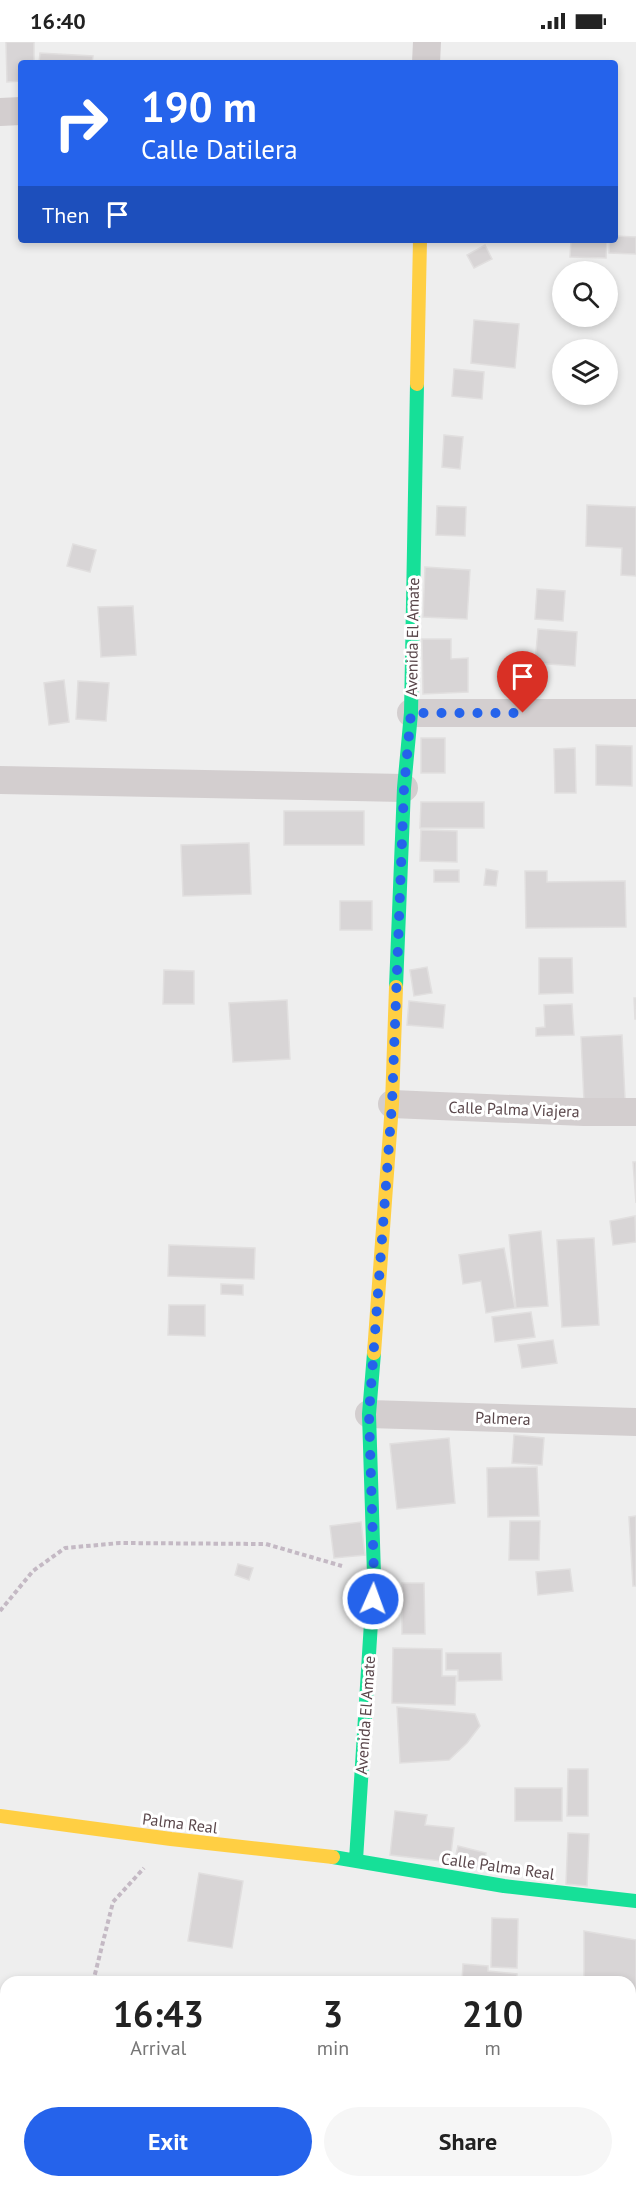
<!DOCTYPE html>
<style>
body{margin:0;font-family:"PT Sans",sans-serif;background:#f6f6f6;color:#222;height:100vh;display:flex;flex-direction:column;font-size:22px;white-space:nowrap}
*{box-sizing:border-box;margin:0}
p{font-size:20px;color:#767676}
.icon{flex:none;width:33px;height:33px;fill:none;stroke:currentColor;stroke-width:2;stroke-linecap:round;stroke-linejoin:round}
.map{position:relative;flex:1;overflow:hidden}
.sheet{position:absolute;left:0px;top:1934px;width:636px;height:212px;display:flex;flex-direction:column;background:#fff;border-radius:18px 18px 0 0;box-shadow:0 3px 9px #0003}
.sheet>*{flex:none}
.banner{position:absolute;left:18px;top:18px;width:600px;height:183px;border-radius:6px;box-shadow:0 3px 9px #0003;background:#2563eb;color:#fff;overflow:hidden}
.controls{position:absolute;left:552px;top:219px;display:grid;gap:12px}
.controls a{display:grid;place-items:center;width:66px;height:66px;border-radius:50%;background:#fff;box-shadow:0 3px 9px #0003;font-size:30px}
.pin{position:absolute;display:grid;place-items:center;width:51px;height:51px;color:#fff;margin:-62px -26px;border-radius:50% 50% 50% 0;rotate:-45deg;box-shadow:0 0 6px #0007}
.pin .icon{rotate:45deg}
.me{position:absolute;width:66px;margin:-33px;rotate:2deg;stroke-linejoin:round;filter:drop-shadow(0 0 4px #0008)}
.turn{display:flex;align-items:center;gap:21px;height:126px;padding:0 24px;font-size:27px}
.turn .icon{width:78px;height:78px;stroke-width:2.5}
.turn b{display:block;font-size:42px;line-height:51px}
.then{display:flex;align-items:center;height:57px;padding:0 24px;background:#0003;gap:12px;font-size:22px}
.eta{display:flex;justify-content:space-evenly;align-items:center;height:102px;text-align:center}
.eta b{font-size:36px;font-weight:700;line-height:42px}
.primary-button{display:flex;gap:12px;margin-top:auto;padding:12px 24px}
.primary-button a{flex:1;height:69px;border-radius:36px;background:#2563eb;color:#fff;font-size:24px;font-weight:700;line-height:69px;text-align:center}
.primary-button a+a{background:#f6f6f6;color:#222}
.status{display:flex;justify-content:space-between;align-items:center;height:42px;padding:0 30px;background:#fff;direction:ltr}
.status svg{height:16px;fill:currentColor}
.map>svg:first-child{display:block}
.building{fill:#d8d5d6;stroke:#e1dfdf;stroke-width:1.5}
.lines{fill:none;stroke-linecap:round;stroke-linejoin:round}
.path{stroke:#c4b9c4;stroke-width:4;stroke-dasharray:4.5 3;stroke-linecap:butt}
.street{stroke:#d3cecf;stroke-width:28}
.fast{stroke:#16e098;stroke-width:14}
.slow{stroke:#ffcf43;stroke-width:14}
.route{stroke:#2563eb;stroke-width:10;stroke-dasharray:0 18}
.labels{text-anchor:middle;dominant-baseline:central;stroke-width:6;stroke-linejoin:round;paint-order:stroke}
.street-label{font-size:16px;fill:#59464a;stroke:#fff}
</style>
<div class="status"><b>16:40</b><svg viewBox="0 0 49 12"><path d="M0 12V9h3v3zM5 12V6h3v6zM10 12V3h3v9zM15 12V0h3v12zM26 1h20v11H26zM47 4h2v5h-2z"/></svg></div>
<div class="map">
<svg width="636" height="2144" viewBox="0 0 636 2144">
<rect width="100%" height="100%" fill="#eee"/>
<path class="building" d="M6,0H34V21H21V39L7,40Z
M40,11L93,14L92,21H39Z
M615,194L636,195V212L609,211V198H615Z
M571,198H607L606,216L570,215Z
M485,203L492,217L474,226L467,213Z
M608,245L616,246L615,266H608Z
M474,278L519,282L515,326L471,321Z
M454,327L484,330L482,357L452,354Z
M444,393L463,395L460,427L442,425Z
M587,463L636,465V534L621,533L622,506L586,504Z
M437,464L466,465L465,494L436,493Z
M73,502L96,508L90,530L67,524Z
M425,525L470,528L467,577L423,575Z
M537,547L565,549L563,579L535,577Z
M133,564L136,613L101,615L98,565Z
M538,587L577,590L575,624L535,621Z
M422,597H451V617L468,616V650L423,652Z
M64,638L69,680L49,683L44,641Z
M78,639L109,641L106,679L76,677Z
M421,696H445V731H421Z
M596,703L632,704V744L596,743Z
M575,706L576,751H555L554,707Z
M421,760H484V786H420Z
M284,769H364V803H284Z
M421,788L457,789V820L420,819Z
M249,801L251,852L183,854L181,803Z
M486,827L498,829L496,844L484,843Z
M434,828H459V840H434Z
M525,829H547V840L625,839L626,885L526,886Z
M340,859H372V888H340Z
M539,916H572L573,951L539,952Z
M427,925L432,951L414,954L410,928Z
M164,928L194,929V962H163Z
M634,956H636V977H635Z
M287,958L290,1017L233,1020L229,961Z
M409,959L445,963L443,986L407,983Z
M572,962L574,993L536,994V986L545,985L544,963Z
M622,993L625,1057L584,1059L581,995Z
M633,1120H636V1161Z
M635,1174L636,1200L613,1203L610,1179Z
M541,1189L548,1264L516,1266L509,1193Z
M594,1196L599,1283L562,1285L557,1198Z
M169,1203L255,1206L254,1237L168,1234Z
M504,1206L515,1266L486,1271L481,1239L463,1242L459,1213Z
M221,1242L243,1243V1253L221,1252Z
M169,1263H205V1294L168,1293Z
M531,1270L535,1295L495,1300L492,1275Z
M553,1298L557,1321L522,1326L518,1303Z
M514,1393L544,1396L542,1423L512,1421Z
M449,1396L455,1461L397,1467L390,1402Z
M537,1425L539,1474L488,1475L487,1426Z
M636,1474V1544H633L629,1475Z
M510,1479H540L539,1518H509Z
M361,1480L365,1513L334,1516L330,1484Z
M238,1522L253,1526L249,1538L235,1533Z
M570,1527L573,1549L538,1553L536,1530Z
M402,1541H424L425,1592H402Z
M393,1606L442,1607V1634H456L455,1663L392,1661Z
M446,1611H501L502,1638L458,1639V1628H446Z
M397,1665L475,1672L480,1684L467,1701L449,1718L400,1721Z
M568,1727H588V1774H567Z
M515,1746H562V1779H515Z
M395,1769L427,1773L425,1783L454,1786L450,1820L390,1813Z
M568,1791L589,1792L587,1844L566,1842Z
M458,1804L486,1811L483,1828L454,1821Z
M199,1831L243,1839L232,1906L188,1899Z
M492,1876L518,1877L517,1926L491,1925Z
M584,1889L636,1898V1949H630V1940H584Z
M463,1922L488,1924V1929L517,1932V1940H462Z"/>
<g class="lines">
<path class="path" d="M0,1569L33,1529L65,1506L120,1501L266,1502L342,1524
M93,1940L113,1860L144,1826"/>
<path class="street" d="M426,21L427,0
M0,70L21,69
M411,671H636
M0,738L404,746
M392,1062L584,1070H636
M369,1372L636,1380"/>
<path class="fast" d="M396,945L404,746L411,671L417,342
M333,1815L504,1844L636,1859
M356,1818L374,1533L369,1372L374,1311"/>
<path class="slow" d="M417,342L420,198
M374,1311L392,1062L396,945
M0,1774L171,1797L333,1815"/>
</g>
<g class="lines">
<path class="route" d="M373,1557L374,1533L369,1372L392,1062L404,746L411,671H523"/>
</g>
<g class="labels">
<g class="street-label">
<text transform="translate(412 595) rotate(-89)">Avenida El Amate</text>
<text transform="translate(514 1067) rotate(2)">Calle Palma Viajera</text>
<text transform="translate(503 1376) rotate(2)">Palmera</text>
<text transform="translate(365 1673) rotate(-86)">Avenida El Amate</text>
<text transform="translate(180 1781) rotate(7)">Palma Real</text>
<text transform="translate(498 1824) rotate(8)">Calle Palma Real</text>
</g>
</g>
</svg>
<div class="controls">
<a><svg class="icon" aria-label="search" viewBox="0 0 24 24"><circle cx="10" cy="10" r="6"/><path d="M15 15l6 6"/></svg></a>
<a><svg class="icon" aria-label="layers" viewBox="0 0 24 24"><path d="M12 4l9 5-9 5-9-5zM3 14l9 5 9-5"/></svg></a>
</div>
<div class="pin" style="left:523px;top:671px;background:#d93025"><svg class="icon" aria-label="arrive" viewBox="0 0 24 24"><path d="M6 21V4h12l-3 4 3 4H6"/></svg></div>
<svg class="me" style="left:373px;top:1557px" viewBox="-20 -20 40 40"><circle r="17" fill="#2563eb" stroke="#fff" stroke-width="3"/><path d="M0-11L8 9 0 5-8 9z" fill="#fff"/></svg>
<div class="banner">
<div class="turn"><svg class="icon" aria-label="right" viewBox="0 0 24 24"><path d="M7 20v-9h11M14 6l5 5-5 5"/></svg><div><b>190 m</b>Calle Datilera</div></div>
<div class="then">Then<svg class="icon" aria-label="arrive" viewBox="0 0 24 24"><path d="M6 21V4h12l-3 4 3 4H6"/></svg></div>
</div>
<section class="sheet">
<div class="eta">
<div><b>16:43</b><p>Arrival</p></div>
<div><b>3</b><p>min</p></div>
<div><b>210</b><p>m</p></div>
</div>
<div class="primary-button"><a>Exit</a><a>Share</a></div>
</section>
</div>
